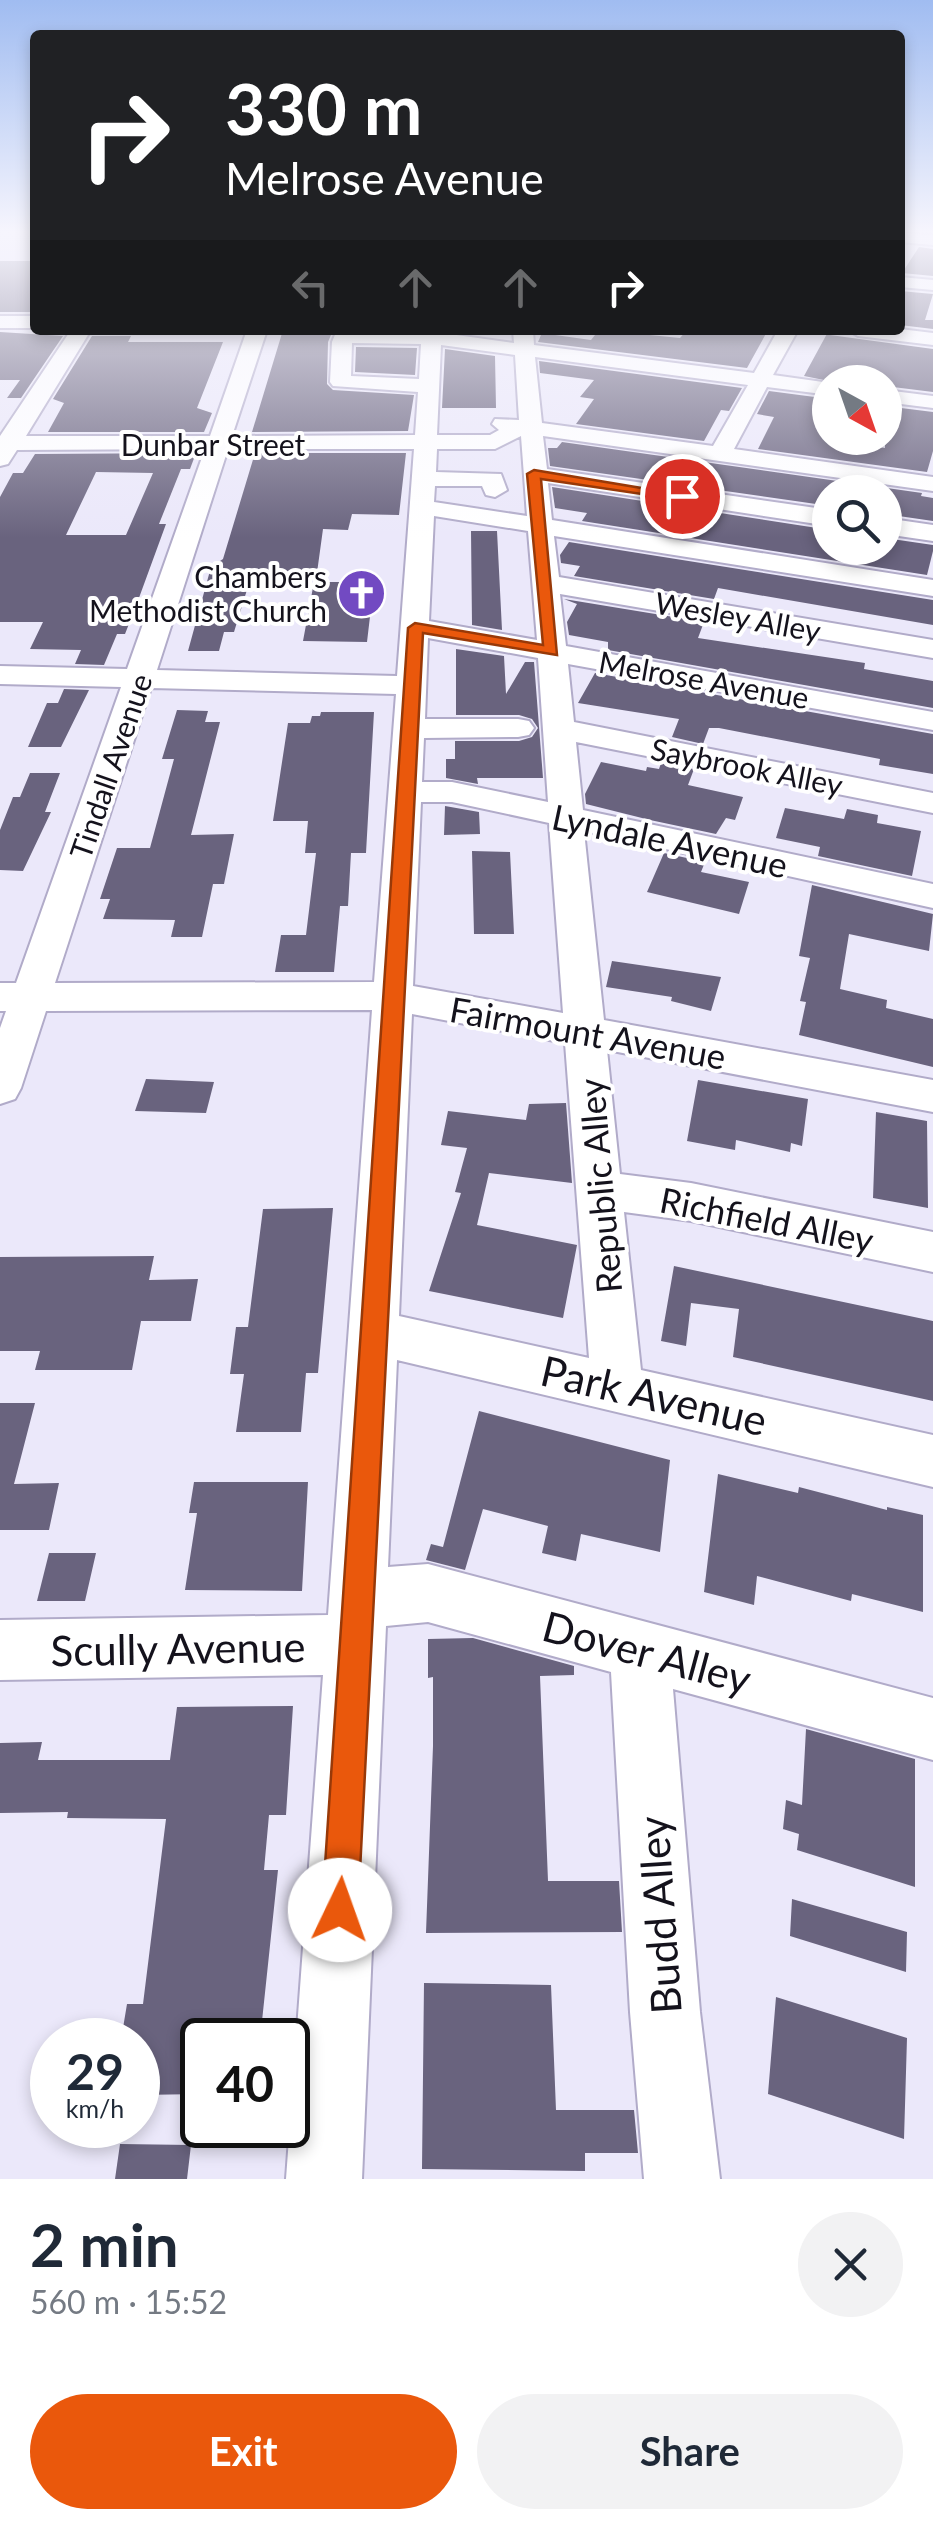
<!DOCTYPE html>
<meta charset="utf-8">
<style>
body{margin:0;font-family:Lato,sans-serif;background:#f2f2f3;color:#1f2937;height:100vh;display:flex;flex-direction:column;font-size:38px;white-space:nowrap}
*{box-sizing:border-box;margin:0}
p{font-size:32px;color:#747a83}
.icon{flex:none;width:55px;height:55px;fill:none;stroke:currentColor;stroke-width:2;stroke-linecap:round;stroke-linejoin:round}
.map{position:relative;height:2179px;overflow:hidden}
.drawer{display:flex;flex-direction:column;background:#fff;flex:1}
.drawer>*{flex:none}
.hud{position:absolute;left:30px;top:30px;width:875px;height:305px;border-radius:10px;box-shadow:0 5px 15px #0003;background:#202124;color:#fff;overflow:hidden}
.needle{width:65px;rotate:140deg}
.controls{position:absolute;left:812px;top:365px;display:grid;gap:20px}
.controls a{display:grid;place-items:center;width:90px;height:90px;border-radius:50%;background:#fff;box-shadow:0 5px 15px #0003;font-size:50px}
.speed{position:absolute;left:30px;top:2018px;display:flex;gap:20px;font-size:50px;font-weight:700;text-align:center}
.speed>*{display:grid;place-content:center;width:130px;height:130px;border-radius:50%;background:#fff;box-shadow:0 5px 15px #0003;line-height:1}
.speed small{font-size:25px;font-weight:400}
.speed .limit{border:5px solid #111;border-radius:15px;background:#fff;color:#111}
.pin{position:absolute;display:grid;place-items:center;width:85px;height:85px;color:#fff;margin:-42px;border:5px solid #fff;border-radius:50%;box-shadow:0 2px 10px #0007}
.me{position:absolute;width:110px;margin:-55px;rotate:3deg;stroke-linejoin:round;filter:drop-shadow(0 0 8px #0008)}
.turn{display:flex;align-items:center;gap:35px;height:210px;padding:0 30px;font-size:45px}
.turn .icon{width:130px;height:130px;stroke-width:2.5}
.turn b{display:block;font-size:70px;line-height:85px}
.lanes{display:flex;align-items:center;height:95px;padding:0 30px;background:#0003;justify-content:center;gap:50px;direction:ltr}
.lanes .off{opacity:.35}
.round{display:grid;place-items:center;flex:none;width:105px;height:105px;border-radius:52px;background:#f2f2f3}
.head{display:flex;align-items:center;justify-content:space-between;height:170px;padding:0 30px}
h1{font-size:60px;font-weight:700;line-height:75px}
.action{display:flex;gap:20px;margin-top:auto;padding:20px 30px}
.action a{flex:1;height:115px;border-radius:60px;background:#ea580c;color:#fff;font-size:40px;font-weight:700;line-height:115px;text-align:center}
.action a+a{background:#f2f2f3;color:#1f2937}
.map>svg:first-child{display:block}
.building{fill:#69637e;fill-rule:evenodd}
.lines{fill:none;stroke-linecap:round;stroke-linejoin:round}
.minor-casing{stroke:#b1abc9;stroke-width:4}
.minor{fill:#fff;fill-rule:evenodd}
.route{fill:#ea580c;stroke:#983908;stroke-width:2.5}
.labels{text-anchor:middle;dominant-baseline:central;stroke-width:8;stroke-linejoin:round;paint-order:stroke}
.far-street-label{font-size:30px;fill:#14121c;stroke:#fff}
.far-poi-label{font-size:30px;fill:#14121c;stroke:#fff;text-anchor:end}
.street-label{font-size:35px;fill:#14121c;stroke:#fff}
.near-street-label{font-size:42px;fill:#14121c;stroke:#fff}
</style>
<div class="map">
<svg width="933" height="2179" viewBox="0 0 933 2179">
<rect width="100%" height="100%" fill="#ebe8fa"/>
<path class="building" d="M919,247L933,249V276L902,273Z
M0,261H35V312H0Z
M900,291L933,294L925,320H933V329L900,325Z
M283,330H333L328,342L327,384L333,390L414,395L408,431L252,432Z
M599,330L680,338L687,330H768L747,368L538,342L541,335L548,334L591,340Z
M829,330L830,335L933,349V392L885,386V382H834L804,376Z
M0,332L63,336L21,398H7L20,380H0Z
M92,336H131L128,342H223L197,408L212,413L204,432H48L64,403L53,399Z
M356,347L417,348L415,375L355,372Z
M445,349L495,356L496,408H442Z
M539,361L742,388L729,411L721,410L704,441L576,424L594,399L580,397L594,380L540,373Z
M769,391L830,399V440L885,448V406L933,412V451L927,472L758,449L774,417L757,414Z
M562,442L922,493L921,496L933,498V521L885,514V492H830V506L550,466L548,448H557Z
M196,453L190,469H181L159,524H166L136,606L125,634H117L104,665L75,664L81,650L30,649L43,622H0V497L13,473H23L35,454ZM96,472L153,473L126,535H66Z
M255,453H406L399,515L352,514L348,530L323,529L316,580H250L234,632H224L219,651H188L211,567L223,559Z
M552,487L830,530V548H885V538L933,545V551L927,575L582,521L587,513L555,508Z
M471,531H497L502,630L472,625Z
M569,542L933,600V625L718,588L714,599L574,576L580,566L561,563L560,555Z
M314,582H344L343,588L373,591L367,642L303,641Z
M564,599L704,622L698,638L865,663L864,669L933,681V708L608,650V642L569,635L567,622L577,604Z
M456,649L504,656L506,694L525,662H534L543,778H477L478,784L446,778V759H455V741H519L532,737L538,728L532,719L519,715H456Z
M595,673L933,734V774L879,765L880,759L719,728H709L703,744L672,737L679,719L578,703Z
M64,689L89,690L61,747H28L47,703H58Z
M177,710L208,711L205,722H220L191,835L234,834L224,884H213L202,937H171L175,920L103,919L110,899H100L117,848H150L174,759H162Z
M321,712H374L366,853H351L348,906H340L334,972H275L281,935H306L316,853H305L308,821H273L288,723H310L312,716H320Z
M601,762L646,771L647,767L659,769L661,763L694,769L688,785L743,797L735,820L726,818L716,834L650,820L586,804L585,794Z
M30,773H60L45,812H51L23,871L0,870V830L13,797H20Z
M445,806L479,812L480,834L444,835Z
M785,808L844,819L847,809L878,815L877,823L921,831L912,876L818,856L820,847L776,838Z
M472,851L510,852L514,934H474Z
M664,853L705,862L701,872L749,882L739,914L647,892Z
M812,885L933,914L929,951L849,934L840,989L887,1000L886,1008L933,1019V1067L799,1035L806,1002L800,1001L810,958L799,956Z
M612,961L721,977L711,1011L671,1001L672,997L606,987Z
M146,1079L214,1082L206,1113L135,1111Z
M698,1080L808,1099L802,1146L791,1143L790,1152L736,1140L735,1150L687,1141Z
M566,1103L572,1183L489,1173L477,1225L577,1245L563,1318L429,1291L461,1193L455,1192L467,1148L441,1145L448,1111L526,1120L529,1104Z
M876,1112L927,1121L928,1208L873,1198Z
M333,1208L318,1373H306L301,1432H236L244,1374H230L236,1327H248L263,1209Z
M154,1256L149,1280L198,1279L191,1321H141L132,1370H35L40,1351H0V1257Z
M674,1266L933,1321V1401L733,1357L739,1309L691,1303L686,1346L661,1341Z
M0,1403H35L14,1484L59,1483L49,1530H0Z
M479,1411L670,1460L660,1552L581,1534L576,1561L542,1553L548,1526L483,1509L465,1570L426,1560L431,1544L443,1547Z
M718,1474L798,1493L799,1487L887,1510V1507L923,1515V1612L852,1594L851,1601L757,1576L754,1605L704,1592Z
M194,1482H308L302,1591L185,1590L197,1513H189Z
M49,1553H96L85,1601H37Z
M473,1638L574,1666V1675L540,1676L548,1881H619L622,1932L426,1933L433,1746V1677L428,1678V1639Z
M293,1706L286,1815H269L264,1870H278L260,2040H202V2094L138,2095V2040H121L127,2004H143L166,1819L67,1818L68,1812L0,1813V1743L42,1742L38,1760H170L177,1707Z
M806,1729L915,1759V1887L797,1850L799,1834L783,1829L786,1800L802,1805Z
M792,1899L907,1932L906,1972L790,1936Z
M424,1983L551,1985L556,2110H634L638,2153H585V2171L422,2169Z
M776,1997L907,2038L904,2139L768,2094Z
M120,2144L191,2145L187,2179H115Z"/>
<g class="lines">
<defs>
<path id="minor" d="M900,233L933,235V245L900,242Z
M900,277L933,280V290L900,287Z
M0,316H35V328H0Z
M900,329L933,333V345L858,336L848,330Z
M71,330H91L26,436H210L247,330H267L232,436L415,435L418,392L333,386L330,382L332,342L337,330H442V333L514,343L513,330H533L534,345L754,373L778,330H798L773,375L830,383V395L767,387L734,449L933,477V491L543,436L547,469L830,510V526L548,483L552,520L933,580V596L554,536L559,577L933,640V658L560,594L566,646L933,712V730L568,664L574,722L933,793V813L576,742L583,810L933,884V908L584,831L604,1020L933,1080V1112L607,1050L620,1174L691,1183L933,1232V1272L691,1221L624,1212L641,1370L933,1435V1487L397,1360L388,1567L428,1564L933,1698V1760L673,1689L700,2012L720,2179H644L630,2012L611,1672L428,1622L386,1626L362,2179H286L323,1675L0,1680V1620L328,1615L372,1010L46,1011L21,1088L15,1099L0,1104V1028L6,1011H0V983H16L121,687L0,684V666L127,669L205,449L17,450L8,464L0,466V436ZM352,343L421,344L419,379L351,376ZM441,345L515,355L519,420L495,419L492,424L499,430L490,435H437ZM535,357L748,385L713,446L542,423ZM521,436L527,516L434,502L435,486H482L486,495L495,497L507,490L501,474L436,472L437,449H495ZM228,449H414L397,676L157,670ZM434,516L528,531L537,640L429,621ZM428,638L538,658L548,802L452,782H422L424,738L518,737L529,735L534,728L529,721L518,719H425ZM151,688L396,694L374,982L55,983ZM421,802H452L549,823L563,1013L413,986ZM412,1014L565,1043L589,1358L399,1316Z
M885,390L933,396V408L885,402Z
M885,518L933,525V541L885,534Z"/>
</defs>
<use href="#minor" class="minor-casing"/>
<use href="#minor" class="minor"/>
</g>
<linearGradient id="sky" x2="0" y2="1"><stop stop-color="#a0bcf1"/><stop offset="0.43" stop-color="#f6f5fd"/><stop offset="1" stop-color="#f6f5fd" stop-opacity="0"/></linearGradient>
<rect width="933" height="538" fill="url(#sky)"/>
<path class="route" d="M534,470L689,496L682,500L541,479L557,655L423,633L358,1910L353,1922L340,1928L327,1922L322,1910L408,628L415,623L543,645L527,474Z"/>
<defs>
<symbol id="church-disc" viewBox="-11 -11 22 22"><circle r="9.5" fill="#724ac2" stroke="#fff"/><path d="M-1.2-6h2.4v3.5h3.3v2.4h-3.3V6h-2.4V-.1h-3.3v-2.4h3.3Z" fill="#fff"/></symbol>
</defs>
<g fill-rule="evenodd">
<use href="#church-disc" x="334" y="566" width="55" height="55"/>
</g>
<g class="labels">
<g class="far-street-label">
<text x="213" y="444">Dunbar Street</text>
<text transform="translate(738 616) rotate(10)">Wesley Alley</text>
<text transform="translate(704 679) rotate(10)">Melrose Avenue</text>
<text transform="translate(110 766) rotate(-71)">Tindall Avenue</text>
<text transform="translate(747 766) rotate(11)">Saybrook Alley</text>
</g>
<g class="far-poi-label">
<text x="327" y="576">Chambers<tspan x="327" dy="34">Methodist Church</tspan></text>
</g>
<g class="street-label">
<text transform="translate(670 840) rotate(12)">Lyndale Avenue</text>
<text transform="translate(588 1032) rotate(10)">Fairmount Avenue</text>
<text transform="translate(599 1186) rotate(-95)">Republic Alley</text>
<text transform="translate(767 1219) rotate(11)">Richfield Alley</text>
</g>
<g class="near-street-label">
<text transform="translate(654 1395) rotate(13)">Park Avenue</text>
<text transform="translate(178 1648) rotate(-1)">Scully Avenue</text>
<text transform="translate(647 1652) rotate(15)">Dover Alley</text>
<text transform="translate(659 1915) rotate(-94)">Budd Alley</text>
</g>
</g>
</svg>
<div class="controls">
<a><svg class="needle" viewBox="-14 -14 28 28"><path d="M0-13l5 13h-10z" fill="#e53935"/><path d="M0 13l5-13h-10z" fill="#747a83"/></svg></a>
<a><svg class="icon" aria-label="search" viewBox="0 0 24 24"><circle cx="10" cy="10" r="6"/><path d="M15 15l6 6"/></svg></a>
</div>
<div class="speed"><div>29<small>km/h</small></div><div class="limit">40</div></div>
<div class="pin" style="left:682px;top:496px;background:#d93025"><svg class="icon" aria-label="arrive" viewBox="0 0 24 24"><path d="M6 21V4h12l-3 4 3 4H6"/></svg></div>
<svg class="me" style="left:340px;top:1910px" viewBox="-20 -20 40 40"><circle r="19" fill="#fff"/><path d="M0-13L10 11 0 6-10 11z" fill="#ea580c"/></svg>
<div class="hud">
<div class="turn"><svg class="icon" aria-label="right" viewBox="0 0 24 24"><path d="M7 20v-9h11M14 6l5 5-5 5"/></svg><div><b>330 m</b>Melrose Avenue</div></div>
<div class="lanes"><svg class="icon off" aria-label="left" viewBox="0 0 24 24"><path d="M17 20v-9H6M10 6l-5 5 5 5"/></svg><svg class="icon off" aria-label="ahead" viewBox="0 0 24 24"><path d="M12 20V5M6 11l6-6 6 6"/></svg><svg class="icon off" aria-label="ahead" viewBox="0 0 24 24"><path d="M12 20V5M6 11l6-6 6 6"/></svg><svg class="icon" aria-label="right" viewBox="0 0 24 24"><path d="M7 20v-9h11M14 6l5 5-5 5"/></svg></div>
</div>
</div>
<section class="drawer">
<div class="head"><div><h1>2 min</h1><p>560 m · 15:52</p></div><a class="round"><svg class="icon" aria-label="close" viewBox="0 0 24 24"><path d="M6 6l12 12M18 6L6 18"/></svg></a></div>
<div class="action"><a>Exit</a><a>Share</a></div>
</section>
